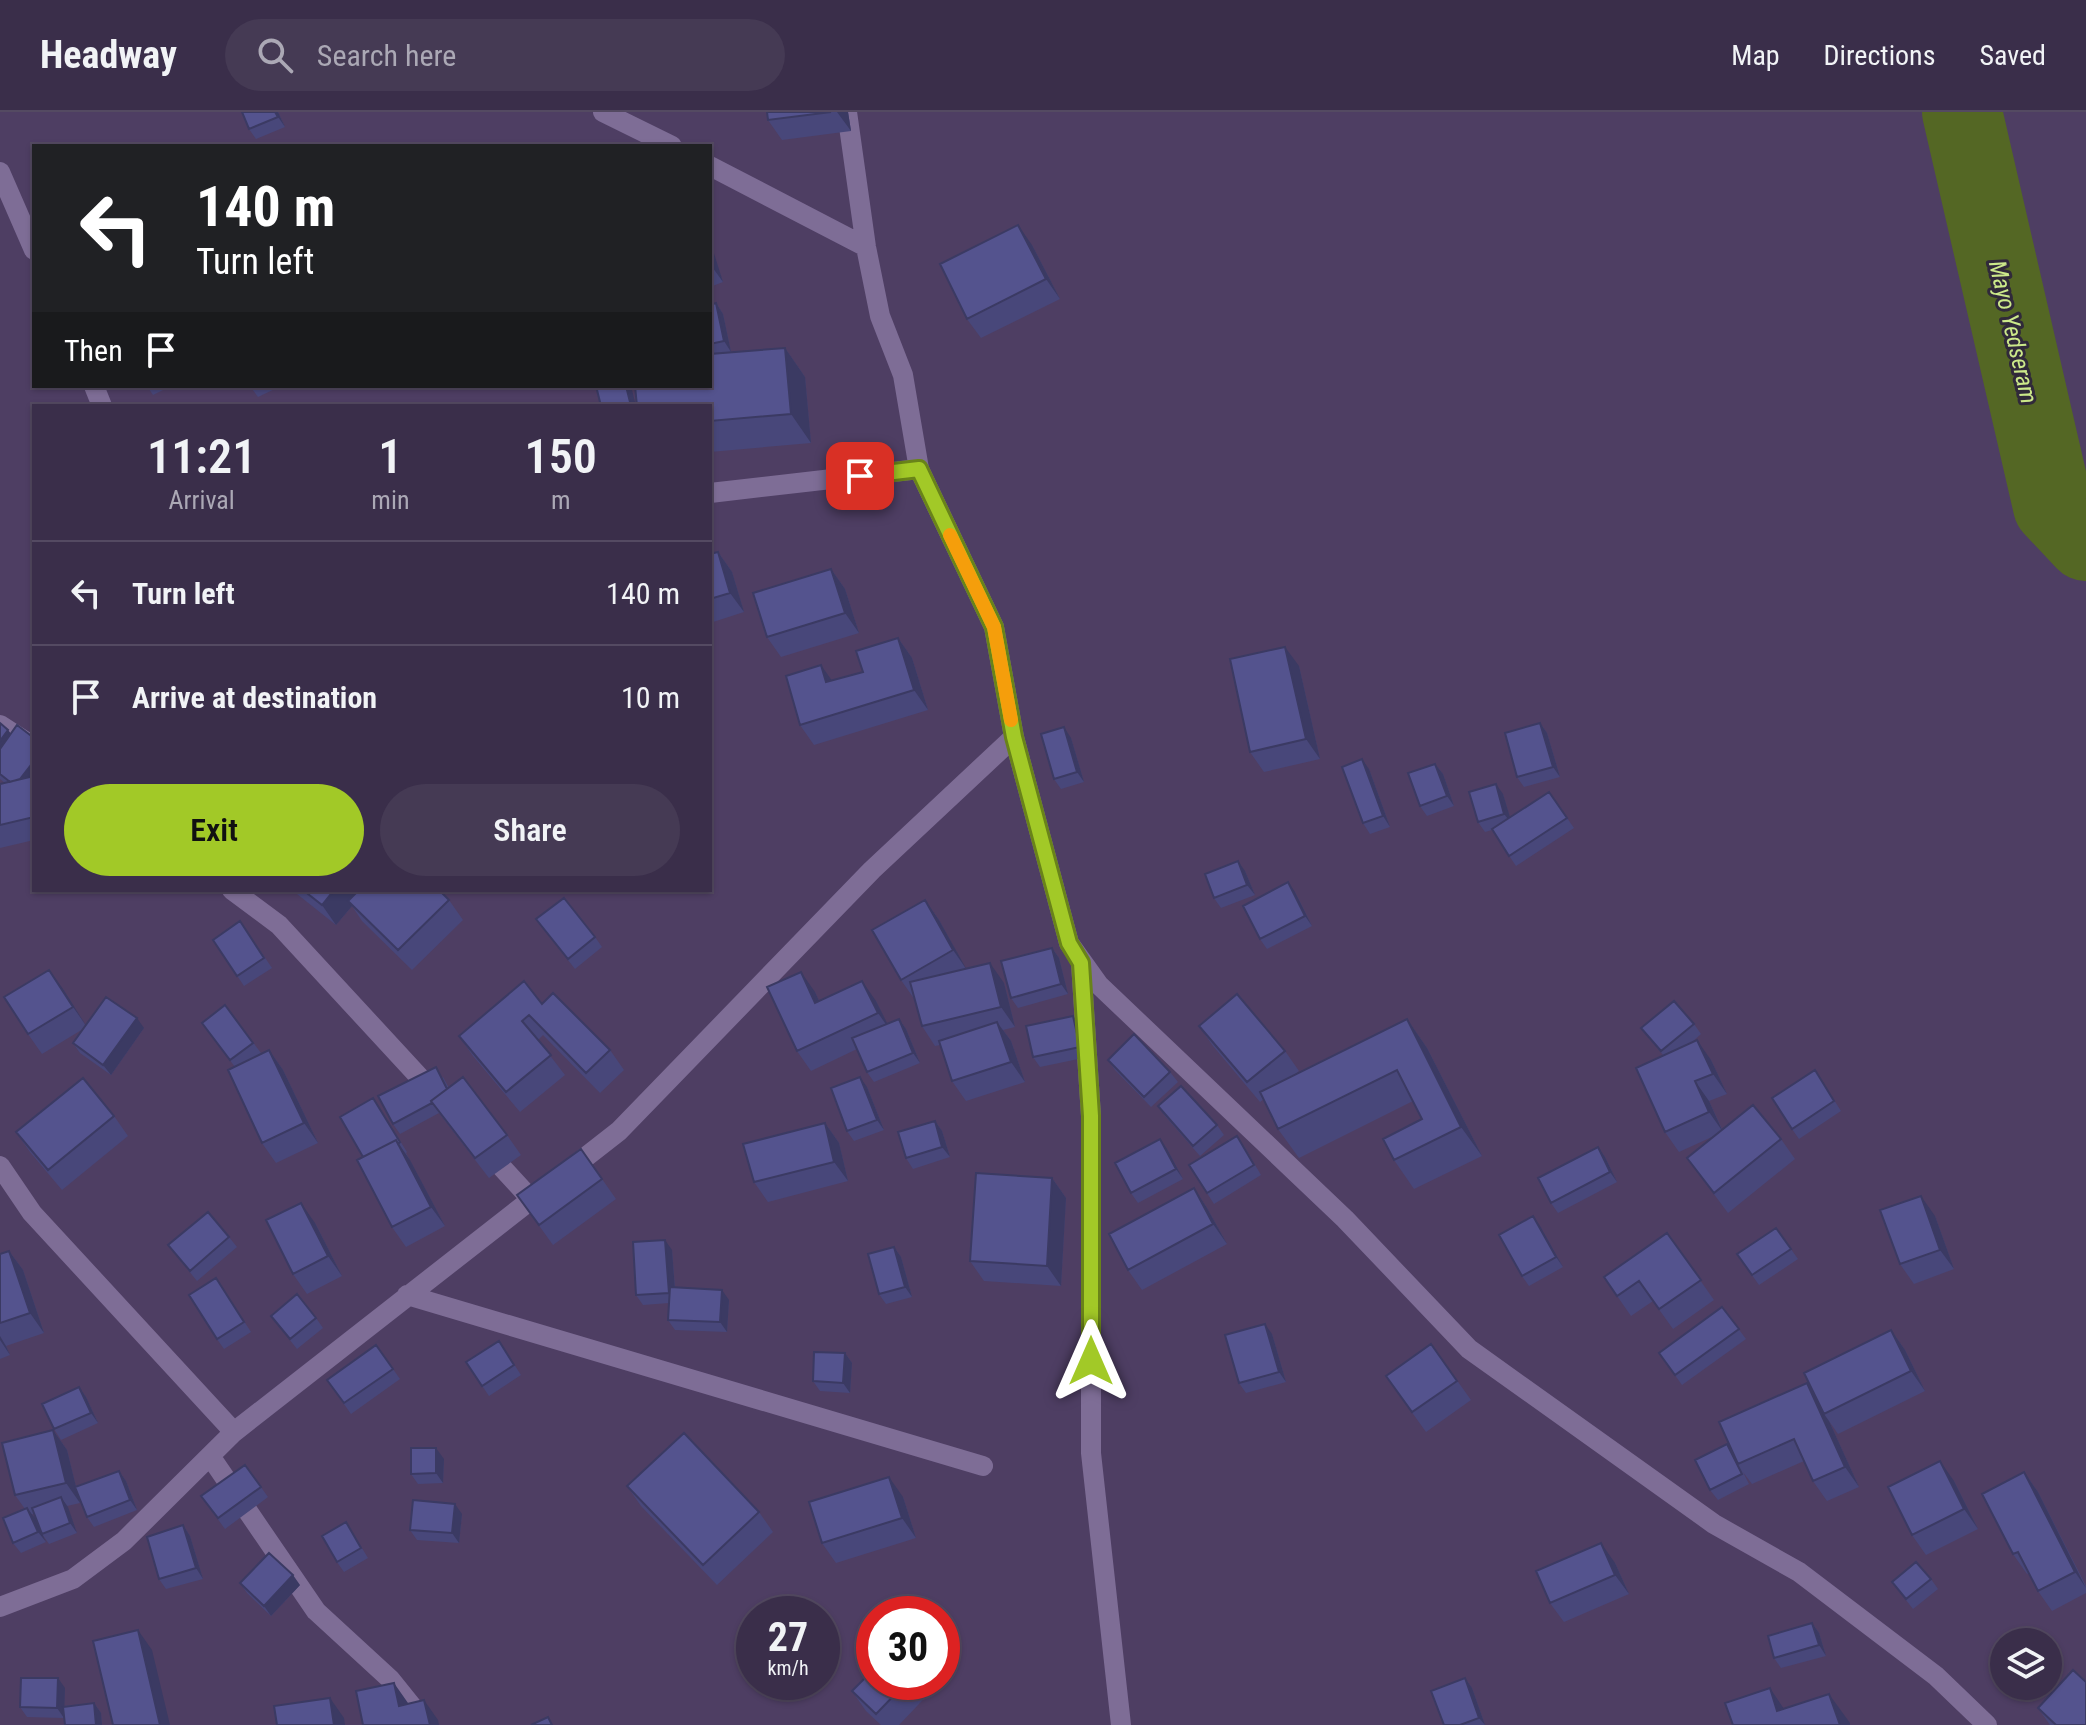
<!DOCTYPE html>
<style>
body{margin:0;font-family:"Roboto Condensed",sans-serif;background:#453a54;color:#f1f3f6;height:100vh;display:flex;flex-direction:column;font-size:30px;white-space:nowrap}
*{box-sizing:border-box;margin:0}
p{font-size:26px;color:#aba8b5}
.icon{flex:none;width:44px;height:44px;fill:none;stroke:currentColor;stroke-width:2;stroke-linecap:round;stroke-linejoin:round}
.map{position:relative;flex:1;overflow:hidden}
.drawer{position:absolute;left:32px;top:292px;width:680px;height:488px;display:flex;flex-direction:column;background:#3a2e4a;border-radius:0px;box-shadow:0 2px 6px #0004,0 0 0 2px #544a62}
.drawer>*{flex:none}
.top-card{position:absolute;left:32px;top:32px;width:680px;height:244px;border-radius:0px;box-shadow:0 2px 6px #0004,0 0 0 2px #544a62;background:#202124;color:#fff;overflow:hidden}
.tools{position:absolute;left:1990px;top:1516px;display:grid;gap:16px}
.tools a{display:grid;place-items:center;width:72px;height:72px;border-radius:50%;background:#3a2e4a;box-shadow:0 2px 6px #0004,0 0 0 2px #544a62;font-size:40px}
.speed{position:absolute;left:736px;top:1484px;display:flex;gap:16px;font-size:40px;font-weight:700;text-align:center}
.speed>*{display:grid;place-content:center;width:104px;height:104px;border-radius:50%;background:#3a2e4a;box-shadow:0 2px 6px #0004,0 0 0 2px #544a62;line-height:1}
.speed small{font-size:20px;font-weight:400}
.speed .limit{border:12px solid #d22;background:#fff;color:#111}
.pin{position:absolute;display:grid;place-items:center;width:68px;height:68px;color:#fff;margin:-34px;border-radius:16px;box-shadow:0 4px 12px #0006}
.me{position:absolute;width:88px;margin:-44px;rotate:0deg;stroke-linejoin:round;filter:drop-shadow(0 0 6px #0008)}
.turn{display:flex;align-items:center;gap:28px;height:168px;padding:0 32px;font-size:36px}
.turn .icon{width:104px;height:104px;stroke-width:2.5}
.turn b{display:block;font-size:56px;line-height:68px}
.then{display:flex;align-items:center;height:76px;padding:0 32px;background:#0003;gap:16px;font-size:30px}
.eta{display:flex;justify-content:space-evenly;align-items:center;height:136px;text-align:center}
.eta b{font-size:48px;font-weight:600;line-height:56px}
.action{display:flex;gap:16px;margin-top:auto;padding:16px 32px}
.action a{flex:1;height:92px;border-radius:48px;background:#a2c927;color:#111;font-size:32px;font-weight:600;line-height:92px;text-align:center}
.action a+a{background:#453a54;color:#f1f3f6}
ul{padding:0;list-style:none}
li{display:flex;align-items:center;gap:24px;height:104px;padding:0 32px;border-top:2px solid #544a62}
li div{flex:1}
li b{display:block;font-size:30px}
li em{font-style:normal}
header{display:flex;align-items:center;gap:48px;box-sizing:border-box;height:112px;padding:0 40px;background:#3a2e4a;border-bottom:2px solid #544a62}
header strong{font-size:38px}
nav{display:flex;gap:44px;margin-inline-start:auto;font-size:28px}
.search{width:560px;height:72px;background:#453a54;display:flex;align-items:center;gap:20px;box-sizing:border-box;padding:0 28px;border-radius:44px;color:#aba8b5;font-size:30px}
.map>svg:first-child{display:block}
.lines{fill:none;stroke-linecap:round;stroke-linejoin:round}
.river{stroke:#546724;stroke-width:80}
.minor{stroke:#7e6d96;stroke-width:20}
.wall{fill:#48477a}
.shaded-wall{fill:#3b3a63}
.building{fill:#54538e;stroke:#3b3a63;stroke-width:2}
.route-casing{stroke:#698319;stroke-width:20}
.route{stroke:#a2c927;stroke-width:14}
.slow{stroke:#f59e0b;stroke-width:14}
.labels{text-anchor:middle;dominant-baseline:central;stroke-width:6;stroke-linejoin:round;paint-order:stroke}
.water-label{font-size:24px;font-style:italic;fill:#cce98a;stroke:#30293a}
</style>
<header>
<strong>Headway</strong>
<div class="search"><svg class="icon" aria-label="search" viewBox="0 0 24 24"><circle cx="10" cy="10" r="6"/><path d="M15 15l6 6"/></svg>Search here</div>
<nav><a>Map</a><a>Directions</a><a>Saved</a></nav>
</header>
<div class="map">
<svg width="2086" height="1613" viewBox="0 0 2086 1613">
<rect width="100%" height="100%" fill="#4e3e63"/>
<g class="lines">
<path class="river" d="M1962,0L2053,394L2086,429"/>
<path class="minor" d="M603,0L672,34
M847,0L866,135L880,204L903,263L919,357L994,515L1014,625L1069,831L1099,873L1345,1107L1469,1237L1714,1412L1799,1460L1936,1564L1987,1613
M710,54L866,135
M0,60L34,138
M94,274L102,294
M710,381L919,357
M0,613L34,635
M232,778L279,813L435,982
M1081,851L1091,1004V1341L1121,1613
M486,1038L530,1086
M0,1054L32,1101L234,1320
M407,1183L983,1354
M210,1344L316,1499L390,1567L427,1613
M0,1495L73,1467L124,1429L234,1320L619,1019L872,758L1014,625"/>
</g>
<path class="wall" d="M278,0L285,15L256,27L249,17Z
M767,0H848L851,19L782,28L768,8Z
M710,133L723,170L710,175Z
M1032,133L1060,187L981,226L967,207Z
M716,191L723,202L731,240L726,241L785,236L805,265L811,331L710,340V193Z
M147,274H171L153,283Z
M250,274H281L258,285Z
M718,440L732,460L744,500L710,511V442Z
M831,457L845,477L859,521L781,545L767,525Z
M898,526L912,546L928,598L814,633L800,613L832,569L863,560Z
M1299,554L1320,647L1264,660L1250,640Z
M0,611L11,622L34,626V728L0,736V672L5,671L0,667Z
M1540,611L1547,621L1560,665L1524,675L1517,665Z
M1071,626L1084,670L1061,677L1054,667Z
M1435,652L1443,662L1454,694L1427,704L1420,694Z
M1369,657L1390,715L1370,722L1363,711Z
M1549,680L1574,716L1516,754L1492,718L1485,720L1478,710L1503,682L1510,706Z
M1245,759L1255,783L1221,796L1214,786Z
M292,778H439L449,788L463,808L412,858L362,809L352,794L336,813Z
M1295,780L1312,814L1267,837L1260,827Z
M925,788L939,808L966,857L1004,871L1015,915L1003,918L1011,929L1025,970L966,989L952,969L940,933L935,934L922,914L915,888L901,868Z
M536,807L595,825L602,835L575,857Z
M240,809L272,856L244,874L213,828Z
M1052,836L1059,846L1068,882L1018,896L1011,886Z
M63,877L86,914L144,916L111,963L80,941L73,931L83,917L42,942L28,922Z
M815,880L819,889H876L887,912L899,907L906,917L920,951L874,970L867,960L857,937L811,959L797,939Z
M542,892L610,938L624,958L600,981L543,923L538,928L565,963L520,1000L473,944L459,924Z
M225,893L261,941L256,945L269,938L283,958L318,1031L276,1051L262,1031L235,955L202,911Z
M1407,907L1427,936L1482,1044L1414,1077L1394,1048L1422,1007L1413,989L1299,1046L1278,1017L1264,987L1260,990L1213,934L1199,914L1285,939L1299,959L1294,963Z
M1694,912L1701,922L1691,931L1711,948L1727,982L1709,989L1722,1017L1781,1027L1795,1047L1728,1101L1687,1046L1714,1024L1679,1040L1665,1020L1663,943L1641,916Z
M1081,914L1088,945L1040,955L1033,945Z
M1108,948L1170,960L1178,970L1151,995L1115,958Z
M1815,958L1841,999L1799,1027L1792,1017Z
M443,965L449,976L507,1023L521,1043L489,1066L439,1001L400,1022L393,1012Z
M867,975L884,1018L854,1029L847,1019Z
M373,986L407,1040L406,1041L445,1114L406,1135L392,1115L363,1045Z
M1158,994L1217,1013L1224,1023L1200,1044L1165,1004Z
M114,1004L128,1024L62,1078L30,1040L16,1020Z
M935,1009L942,1019L950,1045L913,1057L906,1046Z
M825,1011L839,1031L848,1069L768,1090L754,1070Z
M1160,1027L1167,1037L1183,1067L1138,1091L1131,1081Z
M1244,1034L1261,1063L1214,1092L1207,1081Z
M1598,1035L1605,1045L1617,1070L1558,1101L1551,1091Z
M581,1037L616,1087L553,1133L517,1083Z
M1052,1066L1066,1086L1061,1174L984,1169L970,1149Z
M1194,1076L1207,1096L1227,1132L1142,1178L1128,1158Z
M1935,1104L1954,1157L1914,1172L1900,1152Z
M315,1111L342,1164L307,1182L293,1162Z
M1540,1114L1563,1155L1529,1174L1522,1164Z
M1776,1116L1798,1147L1759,1173L1737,1142Z
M1667,1121L1714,1188L1673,1217L1653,1189L1631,1204L1604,1165Z
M229,1125L237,1135L197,1169L168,1133Z
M894,1135L901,1145L912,1185L886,1192L879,1182Z
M672,1138L675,1175L729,1188L727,1220L675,1218L668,1208L669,1191L643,1193L636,1183Z
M9,1139L23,1158L44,1221L6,1234L10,1243L0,1247V1142Z
M216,1166L251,1220L224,1237L217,1227Z
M1722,1195L1746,1227L1682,1273L1659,1241Z
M271,1204L316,1206L323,1216L297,1237Z
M1891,1218L1905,1238L1925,1279L1838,1322L1829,1309L1859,1375L1827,1389L1813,1369L1804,1349L1752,1372L1743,1360L1749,1372L1718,1388L1710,1378L1727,1332L1732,1339L1807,1271L1814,1282Z
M1272,1222L1286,1270L1246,1281L1239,1271Z
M499,1229L521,1263L489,1284L466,1250Z
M1431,1232L1471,1288L1426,1320L1386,1264Z
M376,1233L400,1267L351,1302L327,1268Z
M845,1241L852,1251L850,1281L820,1279L813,1269Z
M79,1275L86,1285L98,1311L61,1328L54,1317Z
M53,1318L67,1338L76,1375L119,1359L126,1369L137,1398L94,1415L87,1405L78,1382L80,1391L67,1394L77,1421L49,1432L42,1422L34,1402H32L46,1430L21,1441L13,1431L25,1397L15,1383Z
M444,1347L443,1371L418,1372L411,1362Z
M245,1353L268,1385L225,1417L201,1384Z
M2024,1360L2038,1380L2086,1474V1481L2052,1499L2038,1479L2029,1461L2027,1462L2013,1442Z
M1954,1369L1978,1417L1926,1443L1912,1423Z
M627,1374L759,1400L773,1420L717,1473L641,1394Z
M903,1385L916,1426L836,1451L822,1431Z
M462,1402L459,1431L417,1428L410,1418Z
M346,1410L368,1446L344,1460L337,1450Z
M183,1413L190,1424L203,1467L166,1477L159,1467Z
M1615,1451L1629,1482L1564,1510L1550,1491Z
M1931,1467L1938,1477L1913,1497L1892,1470Z
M240,1471L300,1473L271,1504L247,1481Z
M1812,1511L1819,1521L1826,1544L1781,1556L1774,1546Z
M1465,1566L1472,1576L1485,1613H1444Z
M874,1570H935L937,1573L899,1613H881L866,1599L852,1579Z
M65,1576L64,1594L94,1591L101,1601L102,1613H65L64,1606L27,1605L20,1595Z
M2038,1596L2086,1613H2050Z"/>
<path class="shaded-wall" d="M275,0H278L285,15L278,5Z
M837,0H848L851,19Z
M1018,113L1032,133L1060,187L1046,167Z
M710,133L712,135L723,170L710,152Z
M716,191L723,202L731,240L724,229Z
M785,236L805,265L811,331L791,302Z
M626,274H631L636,294H631Z
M718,440L732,460L744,500L730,481Z
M831,457L845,477L859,521L845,501Z
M898,526L912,546L928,598L914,578Z
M1285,535L1299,554L1320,647L1306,627Z
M821,553L835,573L826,570Z
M1540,611L1547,621L1560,665L1553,655Z
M1064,615L1071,626L1084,670L1077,660Z
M8,618L16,628L0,648V629Z
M1362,647L1369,657L1390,715L1383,704Z
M34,649V669L15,674Z
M1435,652L1443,662L1454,694L1447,684Z
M1496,672L1503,682L1512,712L1504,702Z
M1238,749L1245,759L1255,783L1247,773Z
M1288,770L1295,780L1312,814L1305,804Z
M334,778H364L348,789L352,794L336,813L322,793Z
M925,788L939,808L967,858L953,838Z
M1052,836L1059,846L1068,882L1061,872Z
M990,851L1004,871L1015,915L1001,895Z
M49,858L63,877L87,915L73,895Z
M801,860L815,880L829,911L815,891Z
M862,869L876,889L892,921L878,901Z
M1073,904L1081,914L1088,945L1080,935Z
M137,906L144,916L111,963L103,953Z
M899,907L906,917L920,951L913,941Z
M1407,907L1427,936L1482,1044L1461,1015Z
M997,910L1011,929L1025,970L1011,950Z
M1697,928L1711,948L1727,982L1713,962Z
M269,938L283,958L318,1031L304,1011Z
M860,965L867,975L884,1018L877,1008Z
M1695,969L1709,989L1723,1020L1709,1000Z
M935,1009L942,1019L950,1045L942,1035Z
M825,1011L839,1031L848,1069L834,1050Z
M1160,1027L1167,1037L1183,1067L1176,1057Z
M396,1028L410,1048L445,1114L431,1095Z
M1598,1035L1605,1045L1617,1070L1610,1060Z
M1052,1066L1066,1086L1061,1174L1047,1154Z
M1194,1076L1207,1096L1227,1132L1213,1112Z
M1921,1084L1935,1104L1954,1157L1940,1138Z
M301,1091L315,1111L342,1164L328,1144Z
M1533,1104L1540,1114L1563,1155L1556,1145Z
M665,1128L672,1138L676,1191L669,1181Z
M894,1135L901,1145L912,1185L905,1175Z
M9,1139L23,1158L44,1221L30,1201Z
M722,1178L729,1188L727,1220L720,1210Z
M1265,1212L1272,1222L1286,1270L1279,1260Z
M1891,1218L1905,1238L1925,1279L1911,1259Z
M0,1224L6,1234L10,1243L0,1228Z
M845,1241L852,1251L850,1281L843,1271Z
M1807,1271L1821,1291L1824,1302L1829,1309L1859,1375L1845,1355Z
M79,1275L86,1285L98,1311L91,1301Z
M53,1318L67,1338L80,1391L66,1371Z
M436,1336L444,1347L443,1371L436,1361Z
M1940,1349L1954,1369L1978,1417L1964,1397Z
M119,1359L126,1369L137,1398L130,1388Z
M2024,1360L2038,1380L2086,1476L2075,1460Z
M889,1365L903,1385L916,1426L902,1406Z
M61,1385L68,1395L77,1421L70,1411Z
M455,1392L462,1402L459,1431L452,1421Z
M27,1396L35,1406L46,1430L38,1420Z
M183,1413L190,1424L203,1467L196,1456Z
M1601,1431L1615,1451L1629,1482L1615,1463Z
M293,1463L300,1473L271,1504L264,1494Z
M1812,1511L1819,1521L1826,1544L1819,1533Z
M138,1518L152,1538L170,1613H160Z
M58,1566L65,1576L64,1606L57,1596Z
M1465,1566L1472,1576L1485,1613L1479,1606Z
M394,1571L408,1591L413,1613L399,1594Z
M1770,1576L1790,1606L1777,1599Z
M1829,1582L1850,1611V1613H1840Z
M330,1586L344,1606L345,1613H334Z
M424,1588L438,1608L439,1613H430Z
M94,1591L101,1601L102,1613H96Z"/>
<path class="building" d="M242,0H275L278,5L249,17Z
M767,0H831L768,8Z
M1018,113L1046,167L967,207L940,152Z
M716,191L724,229L710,232V193Z
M785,236L791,302L710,309V294H637L635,274H710V242Z
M596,274H626L631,294H601Z
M718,440L730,481L710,487V442Z
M831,457L845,501L767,525L753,481Z
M898,526L914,578L800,613L786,564L821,553L826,570L863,560L856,539Z
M1285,535L1306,627L1250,640L1230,547Z
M0,611L8,618L0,629Z
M1540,611L1553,655L1517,665L1505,621Z
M17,613L34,626V649L20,667L10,670L0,662V637Z
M1064,615L1077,660L1054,667L1041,622Z
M1362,647L1383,704L1363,711L1342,655Z
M1435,652L1447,684L1420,694L1408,661Z
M34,664V705L0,713V672Z
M1496,672L1504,702L1478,710L1469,680Z
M1549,680L1567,706L1509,744L1492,717Z
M1238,749L1247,773L1214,786L1205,762Z
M1288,770L1305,804L1260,827L1243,794Z
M303,778H334L322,793Z
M359,778H439L449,788L398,838L348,789Z
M564,786L595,825L568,847L536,807Z
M925,788L953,838L901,868L872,818Z
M240,809L264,846L237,864L213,828Z
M1052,836L1061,872L1011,886L1001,849Z
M990,851L1001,895L922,914L910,870Z
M49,858L73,895L28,922L4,885Z
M801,860L815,891L862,869L878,901L797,939L767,875Z
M524,869L542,892L553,881L610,938L586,961L529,903L522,909L551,943L506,980L459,924Z
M1237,882L1285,939L1247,970L1199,914Z
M106,885L137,906L103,953L73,931Z
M1674,889L1694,912L1661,939L1641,916Z
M225,893L253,931L230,948L202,911Z
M1073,904L1080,935L1033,945L1026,914Z
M899,907L913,941L867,960L852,926Z
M1407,907L1461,1015L1394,1048L1383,1027L1422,1007L1397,958L1278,1017L1260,980Z
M997,910L1011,950L952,969L939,929Z
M1134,922L1170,960L1144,985L1108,948Z
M1697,928L1713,962L1695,969L1709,1000L1665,1020L1636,956Z
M269,938L304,1011L262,1031L228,958Z
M436,955L447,977L431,989L432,991L393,1012L378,984Z
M1815,958L1834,989L1792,1017L1772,986Z
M463,965L507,1023L475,1046L431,989Z
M860,965L877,1008L847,1019L831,976Z
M83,966L114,1004L48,1058L16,1020Z
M1181,974L1217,1013L1193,1034L1158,994Z
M373,986L400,1030L398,1032L396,1028L363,1045L340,1005Z
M1753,993L1781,1027L1714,1081L1687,1046Z
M935,1009L942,1035L906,1046L898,1020Z
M825,1011L834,1050L754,1070L743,1032Z
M1237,1024L1254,1053L1207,1081L1189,1053Z
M1160,1027L1176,1057L1131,1081L1115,1051Z
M396,1028L431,1095L392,1115L357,1048Z
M1598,1035L1610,1060L1551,1091L1538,1066Z
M581,1037L602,1067L539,1113L517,1083Z
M976,1061L1052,1066L1047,1154L970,1149Z
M1194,1076L1213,1112L1128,1158L1109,1122Z
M1921,1084L1940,1138L1900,1152L1880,1098Z
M301,1091L328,1144L293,1162L266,1108Z
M208,1100L229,1125L190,1159L168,1133Z
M1533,1104L1556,1145L1522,1164L1499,1123Z
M1776,1116L1791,1137L1752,1163L1737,1142Z
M1667,1121L1701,1168L1659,1197L1639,1169L1617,1184L1604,1165Z
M665,1128L669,1181L636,1183L633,1130Z
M894,1135L905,1175L879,1182L868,1142Z
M9,1139L30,1201L0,1211V1142Z
M216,1166L244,1210L217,1227L189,1183Z
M670,1175L722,1178L720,1210L668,1208Z
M297,1182L316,1206L290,1227L271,1204Z
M1722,1195L1739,1217L1675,1263L1659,1241Z
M1265,1212L1279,1260L1239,1271L1225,1223Z
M1891,1218L1911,1259L1824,1302L1804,1261Z
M499,1229L514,1253L482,1274L466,1250Z
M1431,1232L1457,1269L1412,1300L1386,1264Z
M376,1233L393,1257L344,1291L327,1268Z
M814,1240L845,1241L843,1271L813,1269Z
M1807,1271L1845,1355L1813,1369L1794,1327L1738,1352L1719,1310Z
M79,1275L91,1301L54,1317L42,1292Z
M53,1318L66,1371L15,1383L2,1331Z
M684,1321L759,1400L703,1453L627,1374Z
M1727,1332L1742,1362L1710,1378L1695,1348Z
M411,1336H436V1361L411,1362Z
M1940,1349L1964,1397L1912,1423L1888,1375Z
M245,1353L261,1375L218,1406L201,1384Z
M119,1359L130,1388L87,1405L75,1375Z
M2024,1360L2075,1460L2038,1479L2018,1440L2013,1442L1982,1382Z
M889,1365L902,1406L822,1431L809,1390Z
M61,1385L70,1411L42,1422L32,1396Z
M413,1388L455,1392L452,1421L410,1418Z
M27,1396L38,1420L13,1431L3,1406Z
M346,1410L361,1436L337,1450L322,1424Z
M183,1413L196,1456L159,1467L147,1425Z
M1601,1431L1615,1463L1550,1491L1536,1459Z
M269,1441L293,1463L264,1494L240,1471Z
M1916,1450L1931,1467L1906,1487L1892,1470Z
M1812,1511L1819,1533L1774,1546L1768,1524Z
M138,1518L160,1613H113L93,1529Z
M874,1557V1570H907L876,1602L852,1579Z
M2073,1558L2086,1570V1613H2056L2038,1596Z
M21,1566H58L57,1596L20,1595Z
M1465,1566L1479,1606L1460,1613H1444L1431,1579Z
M394,1571L399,1594L424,1588L430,1613H363L356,1579Z
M1770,1576L1777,1599L1829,1582L1840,1613H1733L1725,1591Z
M330,1586L334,1613H277L274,1594Z
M94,1591L96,1613H65L63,1595Z
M548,1605L552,1613H531Z"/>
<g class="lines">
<defs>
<path id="route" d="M860,364L919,357L994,515L1014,625L1069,831L1081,851L1091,1004V1249"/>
</defs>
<use href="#route" class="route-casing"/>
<use href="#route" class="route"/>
<path class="slow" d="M950,423L994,515L1011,608"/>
</g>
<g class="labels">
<g class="water-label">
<text transform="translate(2013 220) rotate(77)">Mayo Yedseram</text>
</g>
</g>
</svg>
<div class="tools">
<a><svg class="icon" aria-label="layers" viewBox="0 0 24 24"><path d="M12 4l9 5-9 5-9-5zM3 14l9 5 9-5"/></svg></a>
</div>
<div class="speed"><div>27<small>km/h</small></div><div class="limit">30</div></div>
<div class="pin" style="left:860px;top:364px;background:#d93025"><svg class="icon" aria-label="arrive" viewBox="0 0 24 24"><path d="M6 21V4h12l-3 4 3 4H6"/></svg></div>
<svg class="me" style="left:1091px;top:1249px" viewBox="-20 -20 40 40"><path d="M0-17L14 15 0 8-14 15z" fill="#a2c927" stroke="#fff" stroke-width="4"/></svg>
<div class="top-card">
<div class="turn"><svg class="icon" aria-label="left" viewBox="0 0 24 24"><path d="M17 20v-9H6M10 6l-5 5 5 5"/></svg><div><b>140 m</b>Turn left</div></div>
<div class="then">Then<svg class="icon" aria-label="arrive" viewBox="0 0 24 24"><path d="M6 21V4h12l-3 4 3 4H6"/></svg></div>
</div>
<section class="drawer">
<div class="eta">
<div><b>11:21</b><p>Arrival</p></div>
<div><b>1</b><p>min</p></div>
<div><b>150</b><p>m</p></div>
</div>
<ul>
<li><svg class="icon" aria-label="left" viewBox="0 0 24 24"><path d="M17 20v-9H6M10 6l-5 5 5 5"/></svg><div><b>Turn left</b></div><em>140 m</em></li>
<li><svg class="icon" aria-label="arrive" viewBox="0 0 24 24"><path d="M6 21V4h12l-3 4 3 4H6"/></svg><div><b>Arrive at destination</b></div><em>10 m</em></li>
</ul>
<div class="action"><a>Exit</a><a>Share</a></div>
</section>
</div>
